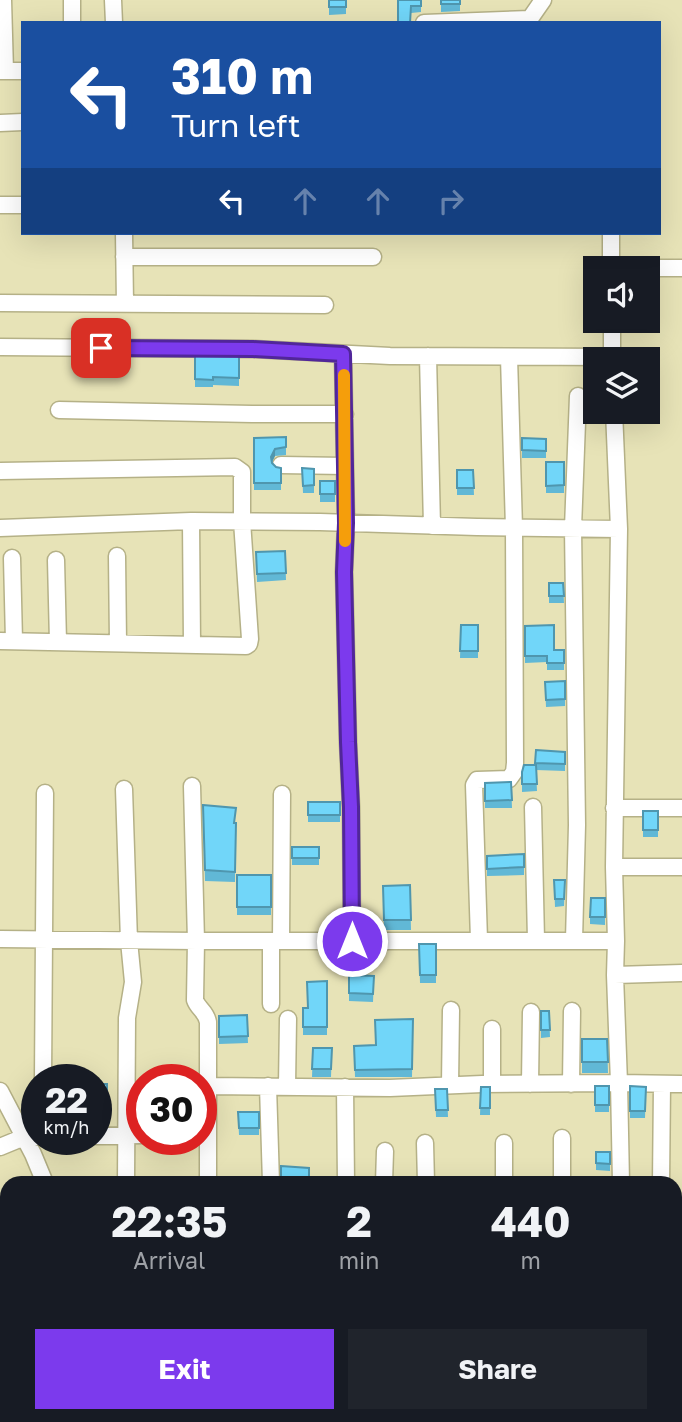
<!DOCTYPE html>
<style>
body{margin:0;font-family:"Golos Text",sans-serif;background:#20242c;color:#f1f3f6;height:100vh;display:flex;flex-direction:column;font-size:26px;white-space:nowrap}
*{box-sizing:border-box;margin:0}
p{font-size:23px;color:#9ea1a6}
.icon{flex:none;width:38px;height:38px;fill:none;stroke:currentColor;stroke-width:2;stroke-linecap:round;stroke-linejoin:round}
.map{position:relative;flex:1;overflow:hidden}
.drawer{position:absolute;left:0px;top:1176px;width:682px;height:247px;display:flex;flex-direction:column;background:#171b24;border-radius:21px 21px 0 0;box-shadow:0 7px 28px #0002}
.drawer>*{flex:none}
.top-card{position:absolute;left:21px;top:21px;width:640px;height:214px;border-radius:0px;box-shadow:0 7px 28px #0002;background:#1a4fa0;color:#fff;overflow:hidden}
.fabs{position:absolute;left:583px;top:256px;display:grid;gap:14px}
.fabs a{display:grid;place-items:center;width:77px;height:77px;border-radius:0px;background:#171b24;box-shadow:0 7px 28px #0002;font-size:35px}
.speed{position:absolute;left:21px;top:1064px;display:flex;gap:14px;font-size:35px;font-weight:700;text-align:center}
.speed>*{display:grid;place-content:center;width:91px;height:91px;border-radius:50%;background:#171b24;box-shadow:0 7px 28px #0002;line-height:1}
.speed small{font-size:18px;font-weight:400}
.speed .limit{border:10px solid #d22;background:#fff;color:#111}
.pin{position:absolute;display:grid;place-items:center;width:60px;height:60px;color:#fff;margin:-30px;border-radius:14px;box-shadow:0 4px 10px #0006}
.me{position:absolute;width:77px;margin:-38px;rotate:0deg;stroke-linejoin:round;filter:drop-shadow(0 0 5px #0008)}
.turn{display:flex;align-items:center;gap:24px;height:147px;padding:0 35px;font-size:32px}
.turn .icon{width:91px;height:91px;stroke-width:2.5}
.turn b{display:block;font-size:49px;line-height:60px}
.lanes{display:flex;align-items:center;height:66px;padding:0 35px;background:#0003;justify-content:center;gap:35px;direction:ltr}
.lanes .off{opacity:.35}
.eta{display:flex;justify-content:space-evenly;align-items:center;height:119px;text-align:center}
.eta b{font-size:42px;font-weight:700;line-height:49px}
.button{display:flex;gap:14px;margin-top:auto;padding:14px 35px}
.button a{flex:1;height:80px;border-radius:0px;background:#7c3aed;color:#fff;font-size:28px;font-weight:700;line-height:80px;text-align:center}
.button a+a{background:#20242c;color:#f1f3f6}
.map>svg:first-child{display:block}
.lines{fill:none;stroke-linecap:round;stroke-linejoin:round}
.street-casing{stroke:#b5b187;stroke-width:19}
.secondary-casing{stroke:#b5b187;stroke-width:24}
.street{stroke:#fff;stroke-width:16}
.secondary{stroke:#e9e7cf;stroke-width:21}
.wall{fill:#61b8d6}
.shaded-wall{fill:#4f96ae}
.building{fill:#71d6f9;stroke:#4f96ae;stroke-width:2}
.route-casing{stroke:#51269a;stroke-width:18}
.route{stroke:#7c3aed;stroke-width:12}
.slow{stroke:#f59e0b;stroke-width:12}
</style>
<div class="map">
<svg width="682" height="1422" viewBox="0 0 682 1422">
<rect width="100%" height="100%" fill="#e7e3b7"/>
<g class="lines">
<defs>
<path id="street" d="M3,0L5,71
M72,0V23
M113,0L114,23
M424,23L530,19
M527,23L543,0
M0,71H23
M0,123L23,122
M0,205H23
M124,233L125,304
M611,233V268
M124,257H373
M648,268H682
M0,303L325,305
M612,320V359
M0,347L253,349L390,356L612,357
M343,354L346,523L344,572L348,742L351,807L352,941
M428,356L432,526
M59,410L252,414H345
M614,411L619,529
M281,465L345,466
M0,471L235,467L242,472V521L250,639L249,644L246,646L0,641
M191,521L192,644
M0,528L191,521L320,522L477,527L619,529L614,867L616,941L615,975L619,1083L682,1084
M117,556L118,643
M12,558L14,641
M56,560L58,642
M192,786L196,941L195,1000C198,1009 206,1011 208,1022V1183
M124,789L129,941L133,982L127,1018L126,1183
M533,807L536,940
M614,808H682
M614,867H682
M0,939L196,941H616
M479,940L474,785L477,780L509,779L514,772L515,763L514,528L509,357
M574,940L577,825L573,528L578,396
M271,941V1004
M281,941L282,794
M615,975L682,973
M492,1029V1084
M43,1080L45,793
M530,1084L531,1012
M571,1084L572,1011
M450,1085L451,1010
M209,1086L390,1088L482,1084L619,1083L621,1183
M268,1086L271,1183
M287,1086L288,1019
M345,1087L346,1183
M0,1091L33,1154L45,1183
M96,1136L142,1135
M425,1143L426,1183
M504,1143V1183
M0,1147L17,1140L34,1138
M384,1183L385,1151
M562,1183V1138
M661,1183L662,1085
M676,1279L682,1280
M0,1305L7,1302
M0,1354H7
M146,1416H162
M277,1416V1422
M625,1416L626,1422
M346,1422L347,1416
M420,1422V1416
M503,1422V1416
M557,1422V1416"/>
<path id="secondary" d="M0,1265L7,1280
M0,1322L7,1339
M38,1416L40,1422
M68,1416L71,1422"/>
</defs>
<use href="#street" class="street-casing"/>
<use href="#secondary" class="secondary-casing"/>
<use href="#street" class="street"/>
<use href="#secondary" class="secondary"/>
</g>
<path class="wall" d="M329,0H346V14L329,15Z
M397,0H421V12L411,13Z
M441,0H460V11L441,12Z
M239,353V386L213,385V387H195V354Z
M286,437V455L275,456L272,462L276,467L281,468V490H254V438Z
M522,438L546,439V458H522Z
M546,462H564V493H546Z
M302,468L314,469V493H303Z
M457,470H473L474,495H457Z
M320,481H335V502H320Z
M285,551L286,580L257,582L256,552Z
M549,583H563L564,603H549Z
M461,625H478V658H460Z
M525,626L554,650H564V670H547V662L525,663Z
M545,682L565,699V706L546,707Z
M536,750L565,752V771L536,770L537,791L522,792V772L535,765Z
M511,782L512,808H485V783Z
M308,802H340V822H308Z
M203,805L236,823L235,882L205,881Z
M643,811H658V837H643Z
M292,847H319V865H292Z
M487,856L524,867V875L487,876Z
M237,875H271V915H237Z
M554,880H565L564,906L555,907Z
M410,885L411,930H384L383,886Z
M605,898V925L590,924V917Z
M419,944H436V983H420Z
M349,975L374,976L373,1002L349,1001Z
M327,981V1035H303V1008H307Z
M541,1011H549L550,1037L541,1038Z
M247,1015L248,1043L219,1044V1016Z
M413,1019L412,1077H355L354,1046L376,1045Z
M607,1039L608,1073H582V1062Z
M313,1048H332L331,1077H312Z
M96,1084H107V1125L96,1126Z
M595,1086H609V1112H595Z
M630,1086L646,1087L645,1118H630Z
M481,1087H490V1115H480Z
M435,1089H447L448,1117H436Z
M238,1112H259V1135H239Z
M596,1152H610V1171L596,1170Z
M281,1166L309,1168V1183H281Z"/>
<path class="shaded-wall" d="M275,449V456L271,464V457Z"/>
<path class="building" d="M329,0H346V7H329Z
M398,0H421V6H411L410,23H398Z
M441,0H460V4H441Z
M239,353V378L213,377V380L195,379V354Z
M286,437V447L275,449L271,457L272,463L276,467L281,468V483H254V438Z
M522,438L546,439V451L522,450Z
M546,462H564V485L546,486Z
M302,468L314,469V485L303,486Z
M457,470H473L474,488H457Z
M320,481H335V494H320Z
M285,551L286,573L257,574L256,552Z
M549,583H563L564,596H549Z
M461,625H478V651H460Z
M554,625V650H564V663H547V656H525V626Z
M565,681V699L546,700L545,682Z
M536,750L565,752V764L535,763Z
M524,765H536L537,784H522V772Z
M511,782L512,800L485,801V783Z
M308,802H340V815H308Z
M203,805L236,808L234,823H236L235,872L205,870Z
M643,811H658V830H643Z
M292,847H319V858H292Z
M524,854V867L487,869V856Z
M237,875H271V907H237Z
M554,880H565L564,899H555Z
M410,885L411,920H384L383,886Z
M591,898H605V917H590Z
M419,944H436V975H420Z
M349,975L374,976L373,994L349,993Z
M327,981V1027H303V1008H308L307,982Z
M541,1011H549L550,1030H541Z
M247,1015L248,1036L219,1037V1016Z
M413,1019L412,1069L355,1070L354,1046L376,1045L375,1020Z
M582,1039H607L608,1062H582Z
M313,1048H332L331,1069H312Z
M96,1084H107V1118H96Z
M595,1086H609V1105H595Z
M630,1086L646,1087L645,1111H630Z
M481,1087H490V1108H480Z
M435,1089H447L448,1110H436Z
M238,1112H259V1128H239Z
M596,1152H610V1164L596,1163Z
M281,1166L309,1168V1178L281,1177Z
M287,1416H296L295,1422H283L286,1420Z"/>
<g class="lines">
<defs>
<path id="route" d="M101,348L253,349L343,354L346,523L344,572L348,742L351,807L352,941"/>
</defs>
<use href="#route" class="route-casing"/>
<use href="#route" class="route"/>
<path class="slow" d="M344,375L345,541"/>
</g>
</svg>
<div class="fabs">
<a><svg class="icon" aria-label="sound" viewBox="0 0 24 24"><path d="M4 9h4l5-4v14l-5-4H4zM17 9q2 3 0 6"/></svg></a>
<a><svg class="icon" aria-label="layers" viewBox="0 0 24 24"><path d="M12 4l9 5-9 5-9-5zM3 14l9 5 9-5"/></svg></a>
</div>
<div class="speed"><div>22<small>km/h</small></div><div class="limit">30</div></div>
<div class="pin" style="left:101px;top:348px;background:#d93025"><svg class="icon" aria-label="arrive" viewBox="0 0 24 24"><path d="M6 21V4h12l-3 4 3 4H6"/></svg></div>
<svg class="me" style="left:352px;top:941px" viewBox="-20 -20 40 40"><circle r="17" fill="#7c3aed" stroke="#fff" stroke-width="3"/><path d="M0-11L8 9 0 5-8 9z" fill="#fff"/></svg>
<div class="top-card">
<div class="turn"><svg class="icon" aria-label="left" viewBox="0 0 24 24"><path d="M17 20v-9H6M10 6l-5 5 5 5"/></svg><div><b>310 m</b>Turn left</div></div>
<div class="lanes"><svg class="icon" aria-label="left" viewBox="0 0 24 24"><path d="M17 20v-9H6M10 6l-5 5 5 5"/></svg><svg class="icon off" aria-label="ahead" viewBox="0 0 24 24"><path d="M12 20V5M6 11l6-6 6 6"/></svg><svg class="icon off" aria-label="ahead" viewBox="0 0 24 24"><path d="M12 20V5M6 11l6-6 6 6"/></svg><svg class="icon off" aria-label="right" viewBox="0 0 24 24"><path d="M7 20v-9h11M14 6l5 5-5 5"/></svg></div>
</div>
<section class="drawer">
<div class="eta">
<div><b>22:35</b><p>Arrival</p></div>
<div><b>2</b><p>min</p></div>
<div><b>440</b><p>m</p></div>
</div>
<div class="button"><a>Exit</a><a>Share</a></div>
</section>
</div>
